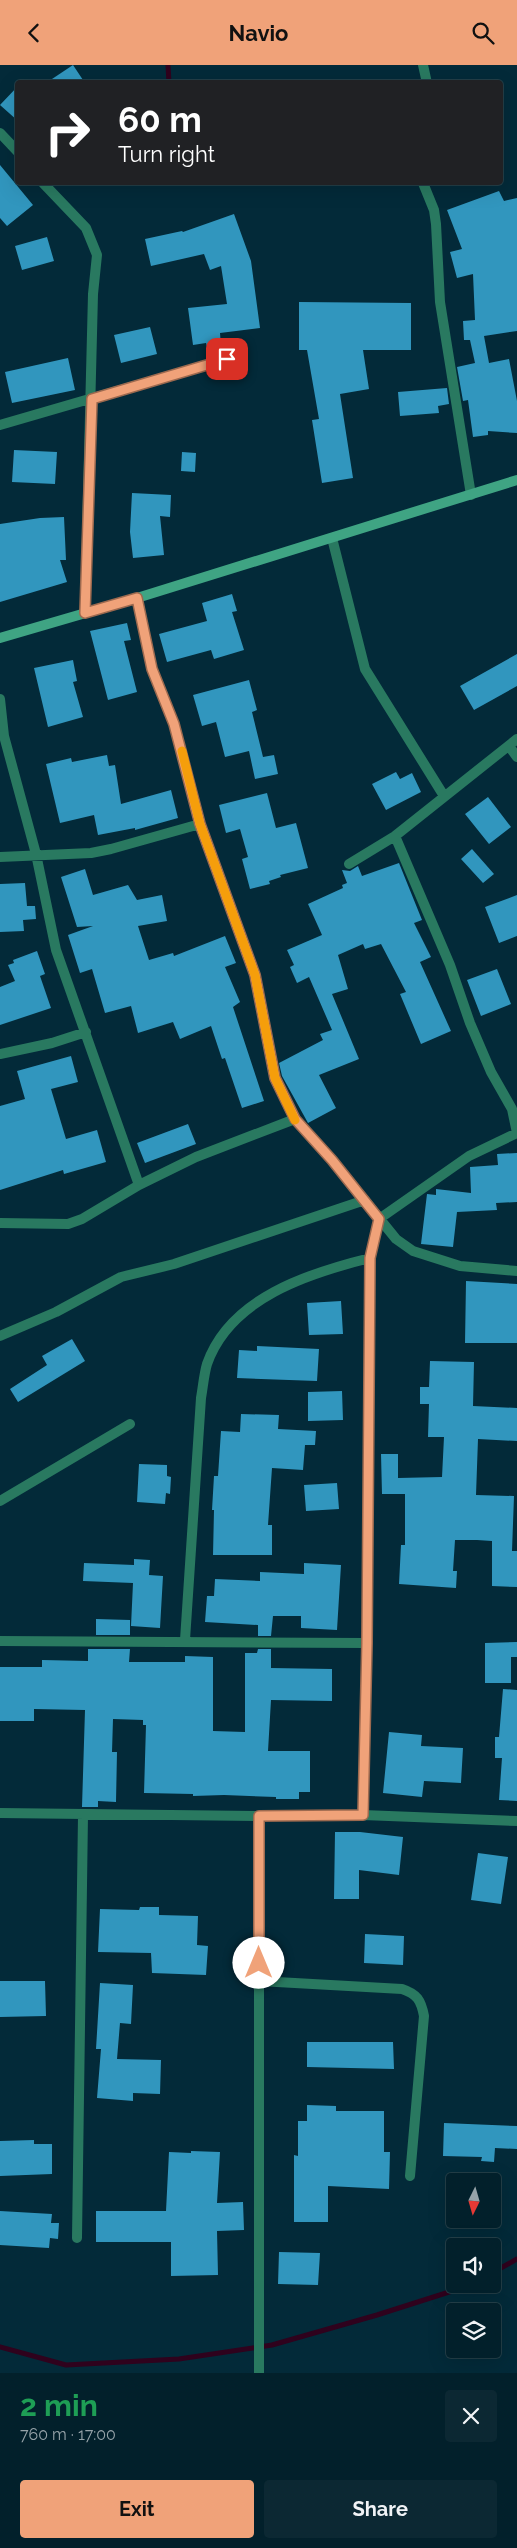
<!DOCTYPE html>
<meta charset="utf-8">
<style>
body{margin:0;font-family:Raleway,sans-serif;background:#0c2833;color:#f1f3f6;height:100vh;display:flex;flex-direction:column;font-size:19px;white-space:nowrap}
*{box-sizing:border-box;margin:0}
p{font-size:16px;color:#96a3a9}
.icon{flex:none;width:28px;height:28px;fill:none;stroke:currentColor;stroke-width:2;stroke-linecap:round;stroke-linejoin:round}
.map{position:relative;height:2308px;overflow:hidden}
.panel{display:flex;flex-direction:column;background:#02202b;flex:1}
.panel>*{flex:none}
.top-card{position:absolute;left:15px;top:15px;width:488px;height:105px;border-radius:5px;box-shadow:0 5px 20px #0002,0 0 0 1px #233e47;background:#202124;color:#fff;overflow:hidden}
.needle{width:32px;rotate:185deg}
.tools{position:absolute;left:446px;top:2108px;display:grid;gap:10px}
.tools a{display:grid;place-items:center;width:55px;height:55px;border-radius:5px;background:#02202b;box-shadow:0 5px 20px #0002,0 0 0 1px #233e47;font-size:25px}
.pin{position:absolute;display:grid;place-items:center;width:42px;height:42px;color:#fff;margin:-21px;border-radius:10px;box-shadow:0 2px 8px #0006}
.me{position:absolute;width:55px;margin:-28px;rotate:0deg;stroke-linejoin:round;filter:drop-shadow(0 0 4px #0008)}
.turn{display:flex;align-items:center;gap:18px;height:105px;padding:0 20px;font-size:22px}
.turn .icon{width:65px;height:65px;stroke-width:2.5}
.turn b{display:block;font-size:35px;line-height:42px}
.round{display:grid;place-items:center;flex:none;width:52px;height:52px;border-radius:5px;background:#0c2833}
.summary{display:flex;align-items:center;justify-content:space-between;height:85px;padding:0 20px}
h1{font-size:30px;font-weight:700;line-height:38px;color:#1e9e55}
.action{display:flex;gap:10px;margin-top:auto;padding:10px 20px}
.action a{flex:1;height:58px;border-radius:5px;background:#f0a279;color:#111;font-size:20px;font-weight:700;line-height:58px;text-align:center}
.action a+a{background:#0c2833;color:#f1f3f6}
header{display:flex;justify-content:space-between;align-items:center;height:65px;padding:0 20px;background:#f0a279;color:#111;font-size:22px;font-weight:700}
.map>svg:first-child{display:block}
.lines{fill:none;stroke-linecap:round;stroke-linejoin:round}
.stream{stroke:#2f021d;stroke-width:5}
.building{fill:#3196be}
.minor{stroke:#297960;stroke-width:10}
.secondary{stroke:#3fa483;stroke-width:10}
.route-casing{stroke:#9c694f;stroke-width:12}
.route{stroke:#f0a279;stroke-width:9}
.slow{stroke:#f59e0b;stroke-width:9}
</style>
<header><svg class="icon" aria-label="back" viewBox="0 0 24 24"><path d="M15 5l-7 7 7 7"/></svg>Navio<svg class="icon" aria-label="search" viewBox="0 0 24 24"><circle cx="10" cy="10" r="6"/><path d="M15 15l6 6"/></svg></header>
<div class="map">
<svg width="517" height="2308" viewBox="0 0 517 2308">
<rect width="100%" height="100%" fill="#032a39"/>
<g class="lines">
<path class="stream" d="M168,0L169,18
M492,2208L517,2194
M0,2282L66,2300L179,2294L272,2280L377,2250L474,2219"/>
</g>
<path class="building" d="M73,0L85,18H46Z
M18,21V56L0,40Z
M0,100L33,140L7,161L0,153Z
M499,126L504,136L517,133V266L484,271L489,298L509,294L517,336V368L488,366V370L473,372L468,335L463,336L457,302L475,298L470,275H464L463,256L475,255L473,209L457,213L450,187L462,184L447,145Z
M234,149L251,196L260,263L220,268L221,281L207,283L206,278L193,280L188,243L227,239L221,201L210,205L204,189L151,201L145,174L182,166L183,167Z
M47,172L54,196L22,205L15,181Z
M299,237L411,238V285H363L369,324L340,329L353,413L322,418L312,355L319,354L307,285H299Z
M150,262L157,289L121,298L114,270Z
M68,293L75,325L12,338L5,307Z
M447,323L449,339L438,341L439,348L400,351L398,327Z
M14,385L57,387L55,419L12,417Z
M182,387L196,388L195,407L181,406Z
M132,428L171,430L170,452L160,451L164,490L133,493L130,467Z
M64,452L66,495H60L67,517L0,537V459L40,453Z
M232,529L237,546L232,547L244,585L214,594L211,585L167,597L159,569L207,556L202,538Z
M127,558L131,575L124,576L137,627L108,635L90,566Z
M517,589V621L474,645L460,621Z
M73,595L77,616L73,617L83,652L48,662L34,603Z
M249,615L257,645L252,647L263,692L274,690L278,709L255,714L249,686L225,692L216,657L202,661L193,630Z
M107,690L109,701L115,700L121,739L171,725L178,753L135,765V763L98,770L94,750L60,758L46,699L71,693L72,697Z
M396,707L400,714L412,708L421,727L386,745L372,719Z
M267,728L276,763L296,758L308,803L280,810L281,812L269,816L270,819L250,824L242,794L248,792L240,764L226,768L219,740Z
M488,732L511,762L489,779L465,749Z
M472,784L494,809L483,818L461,794Z
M399,798L422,855L414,858L431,892L420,897L451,966L421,979L400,929L406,927L381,879L365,884L363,879L338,890L348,924L332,929L359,994L319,1010L336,1043L308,1058L282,1011L279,998L323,975L320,969L332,965L309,912L297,918L290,902L294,900L287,885L322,870L308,839L343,823L342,820L347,818L342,805L350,806L358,801L362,811Z
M85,804L93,830L128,820L137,835L162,830L167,856L138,861L149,895L173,888L174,891L225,871L236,898L225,902L240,937L233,942L264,1036L242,1043L225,993L222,994L211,961L180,974L173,957L138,968L131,941L105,948L92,904L80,908L68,870L93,861L77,862L61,812Z
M25,818L27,841H35L36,854L23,855L24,866L0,867V819Z
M517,830V871L499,878L485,842Z
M37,886L45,909L40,911L51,943L0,960V922L15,916L8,900L14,898L13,895Z
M497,904L511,939L481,951L467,915Z
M71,991L78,1017L51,1024L66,1074L97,1065L106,1097L64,1109L63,1105L0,1125V1041L25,1034L17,1006Z
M188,1059L196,1079L145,1098L137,1078Z
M517,1088V1137L496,1138L497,1145L457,1147L453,1182L421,1179L427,1129L436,1130V1124L471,1128L470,1102L498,1100L497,1089Z
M466,1216L517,1219V1278H465Z
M341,1236L343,1269L309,1270L307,1238Z
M72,1274L85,1296L18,1337L10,1324L47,1300L42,1291Z
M257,1281L319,1284L317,1316L237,1313L239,1285L257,1286Z
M430,1296L474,1297L473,1341L517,1343V1376L478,1374L476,1430L514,1431L512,1486H517V1522L492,1521V1476L477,1475H455L453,1506H457L456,1523L399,1519L401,1480H405V1429H382L381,1389H398V1413L442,1412L444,1372H428L429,1339H420V1322H429Z
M342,1326L343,1355L308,1356V1327Z
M241,1349L279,1350L278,1364L316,1366L315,1380H305L303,1405L272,1403L268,1460H272V1490H213L214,1445H212L214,1411H218L221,1366L240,1367Z
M139,1399L167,1400V1411L171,1412L170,1429L166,1428L165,1439L137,1437Z
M337,1418L339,1444L306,1446L304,1420Z
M134,1494L150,1495L149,1510L163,1511L160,1563L131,1561L133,1518L83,1516L84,1498L134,1500Z
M304,1498L341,1500L337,1565L301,1563V1551H273L271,1571H258V1560L205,1557L207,1531H214L215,1514L260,1516V1507L304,1509Z
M96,1554L130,1555V1570H96Z
M517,1577V1592H511V1618H485V1578Z
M88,1584H130L129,1597H185V1591L213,1592V1666L245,1667V1588H257L258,1584H271V1603L332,1604V1636L271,1635L268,1686H310V1727H299V1734H276V1732L224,1730L193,1731V1729L144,1728L146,1660H143V1655L113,1654L112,1687H117L116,1737L98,1736V1742H82L85,1645L34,1644V1656H0V1602H42V1595L88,1596Z
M503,1624L517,1625V1736L499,1735L502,1693H495V1672H499Z
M389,1667L422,1670L421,1681L463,1683L461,1718L424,1716L422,1732L383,1728Z
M335,1767H360L403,1772L399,1810L359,1805V1834H334Z
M478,1788L508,1792L501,1839L471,1835Z
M140,1842H159V1850L198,1851L197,1880L208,1881L206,1910L152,1908L151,1888L98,1887L100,1844L139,1845Z
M365,1869L404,1871L403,1900L364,1898Z
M0,1916H45L46,1951L0,1952Z
M100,1918L133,1920L131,1959L120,1958L117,1994L161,1995L160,2029L133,2028V2036L97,2033L101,1984H96Z
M307,1977H393L394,2004L307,2002Z
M307,2040L336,2041V2046H384V2087H390L389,2124L328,2121V2157H294V2090L298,2091V2056H307Z
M444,2058L517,2061V2084L495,2083L494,2097L481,2096L482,2092L443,2091Z
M34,2075V2079H52V2109L0,2111V2076Z
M191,2086L220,2087L217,2138L243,2137L244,2165L217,2166L218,2210L171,2211V2177H96V2146H166L169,2087L191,2088Z
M0,2146L52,2149L51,2158H59L58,2174L50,2173L49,2183L0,2180Z
M279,2187L320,2188L318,2220L278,2219Z"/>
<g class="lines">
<path class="minor" d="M423,0L427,18
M0,68L18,87
M43,118L86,163L97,190L93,229L85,548
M423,118L434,145L436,159L440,237L471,430
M0,360L227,294
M332,473L365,604L444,731
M137,533L152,604L174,659L200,759L255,910L275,1013L295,1054L332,1095L396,1174L413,1186L460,1201L517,1206
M0,634L4,671L36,789L56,885L139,1120
M509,681L517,692
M395,771L450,900L470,958L491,1007L512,1044L517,1068
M0,792L91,788L111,784L200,759
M349,799L395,771L517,674
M0,989L52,978L86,967
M0,1158L68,1159L82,1154L139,1120L196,1092L295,1054
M0,1271L56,1247L121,1212L174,1199L365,1135
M0,1436L130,1359
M185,1575L201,1333C203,1322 204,1309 207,1299C230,1233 309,1208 370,1193
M0,1576L367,1578
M0,1748L259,1751L363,1750L517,1756
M363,1750L367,1578L370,1193L379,1154L469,1091L517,1068
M259,1916L402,1924C417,1929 421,1935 424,1951L410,2111
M77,2173L83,1750
M259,2308V1751"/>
<path class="secondary" d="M0,573L137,533L517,415"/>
</g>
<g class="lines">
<defs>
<path id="route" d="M227,294L92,334L85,548L137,533L152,604L174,659L200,759L255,910L275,1013L295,1054L332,1095L379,1154L370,1193L367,1578L363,1750L259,1751V1898"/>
</defs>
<use href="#route" class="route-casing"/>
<use href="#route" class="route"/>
<path class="slow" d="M182,686L200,759L255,910L275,1013L295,1055"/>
</g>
</svg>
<div class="tools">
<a><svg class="needle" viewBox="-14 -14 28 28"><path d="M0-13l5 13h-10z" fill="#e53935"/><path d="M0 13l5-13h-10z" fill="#96a3a9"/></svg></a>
<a><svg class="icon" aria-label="sound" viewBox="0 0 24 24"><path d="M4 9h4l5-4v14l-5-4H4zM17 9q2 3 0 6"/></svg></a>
<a><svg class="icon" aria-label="layers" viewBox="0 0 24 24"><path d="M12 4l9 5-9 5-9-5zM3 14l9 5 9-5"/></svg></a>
</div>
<div class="pin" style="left:227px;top:294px;background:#d93025"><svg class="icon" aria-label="arrive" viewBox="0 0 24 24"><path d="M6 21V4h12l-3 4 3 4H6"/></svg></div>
<svg class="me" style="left:259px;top:1898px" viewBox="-20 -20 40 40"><circle r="19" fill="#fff"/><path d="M0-13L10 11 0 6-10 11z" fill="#f0a279"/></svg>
<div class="top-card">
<div class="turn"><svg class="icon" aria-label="right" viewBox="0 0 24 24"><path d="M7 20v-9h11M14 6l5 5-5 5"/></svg><div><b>60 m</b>Turn right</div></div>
</div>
</div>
<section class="panel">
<div class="summary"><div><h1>2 min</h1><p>760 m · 17:00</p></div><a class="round"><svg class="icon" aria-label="close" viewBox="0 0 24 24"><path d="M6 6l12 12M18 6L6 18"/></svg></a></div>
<div class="action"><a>Exit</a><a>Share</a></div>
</section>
